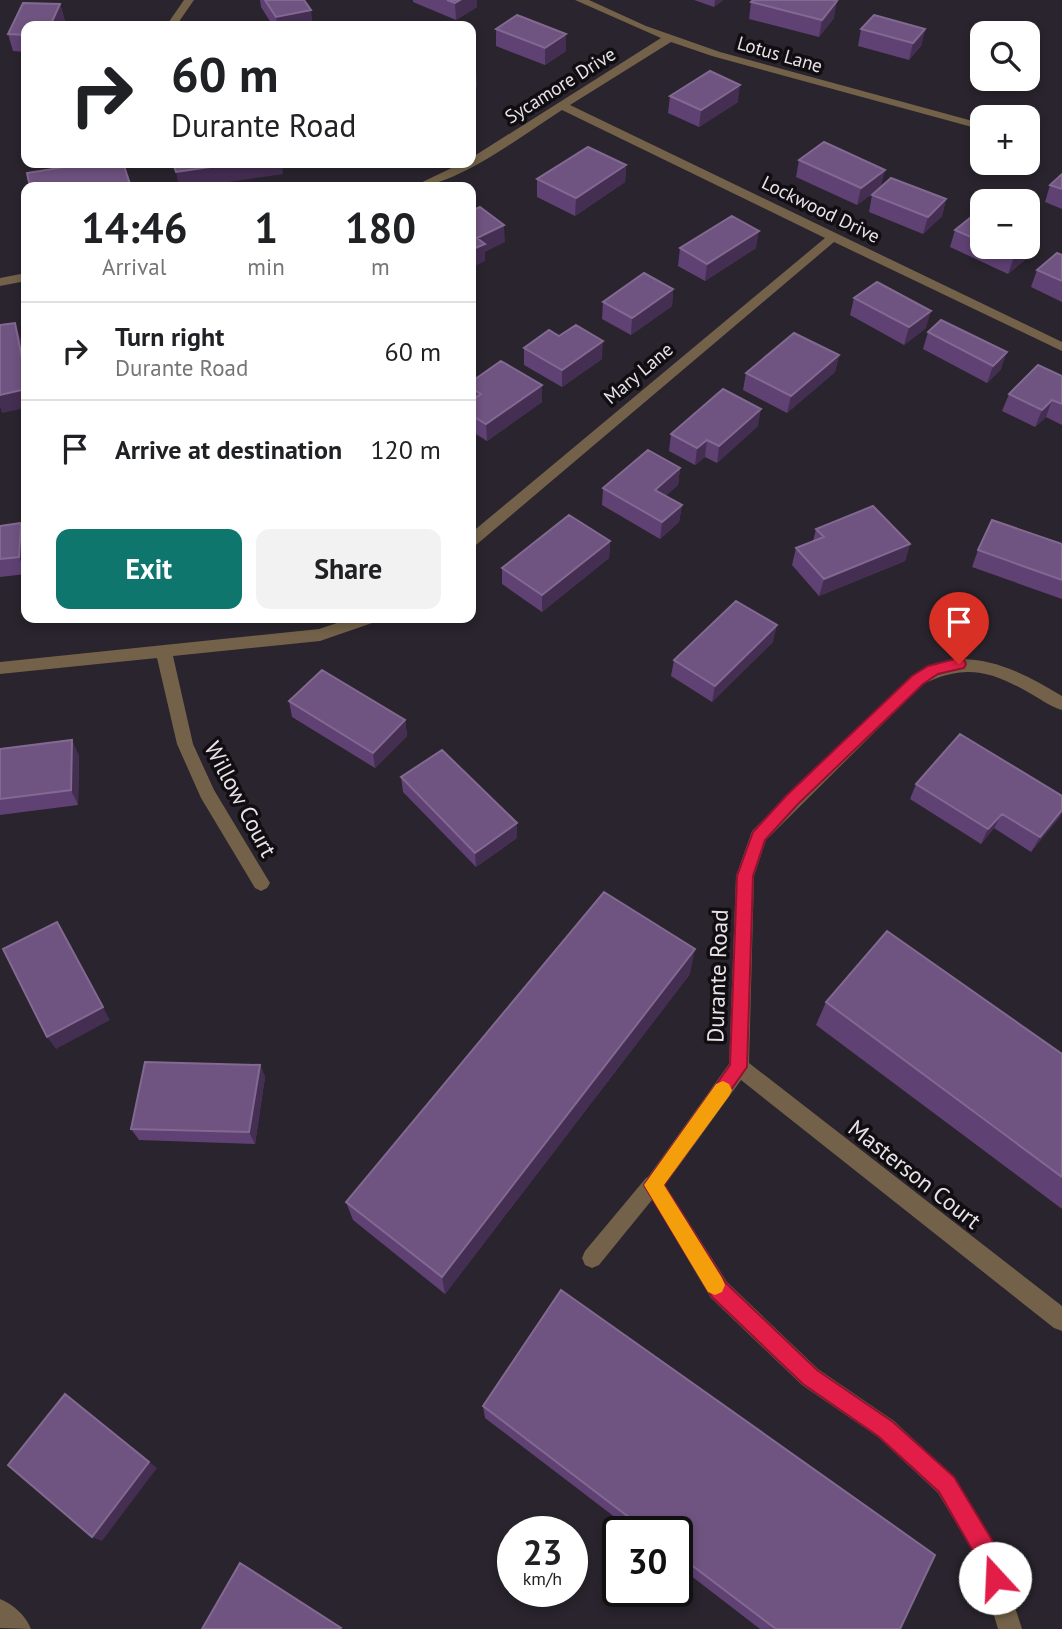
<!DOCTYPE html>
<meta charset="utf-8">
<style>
body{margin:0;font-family:"PT Sans",sans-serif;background:#f2f2f2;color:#202124;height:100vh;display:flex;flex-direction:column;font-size:26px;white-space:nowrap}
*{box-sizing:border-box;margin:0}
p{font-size:23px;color:#757577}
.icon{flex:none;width:38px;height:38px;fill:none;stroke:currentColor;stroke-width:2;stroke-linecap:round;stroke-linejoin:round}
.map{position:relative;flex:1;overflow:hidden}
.side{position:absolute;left:21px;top:182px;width:455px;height:441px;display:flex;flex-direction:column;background:#fff;border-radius:14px;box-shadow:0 4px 10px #0003}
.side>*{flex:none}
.hud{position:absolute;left:21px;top:21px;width:455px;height:147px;border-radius:14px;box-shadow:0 4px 10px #0003;background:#fff;color:#202124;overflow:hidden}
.controls{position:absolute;left:970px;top:21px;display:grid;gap:14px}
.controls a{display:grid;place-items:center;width:70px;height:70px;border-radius:14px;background:#fff;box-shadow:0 4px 10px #0003;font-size:35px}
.speed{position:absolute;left:497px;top:1516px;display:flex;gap:14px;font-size:35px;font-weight:700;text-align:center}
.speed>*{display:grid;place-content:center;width:91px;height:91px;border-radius:50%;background:#fff;box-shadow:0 4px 10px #0003;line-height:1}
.speed small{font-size:18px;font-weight:400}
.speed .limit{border:4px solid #111;border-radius:10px;background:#fff;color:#111}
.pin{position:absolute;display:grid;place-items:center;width:60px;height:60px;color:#fff;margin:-72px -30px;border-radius:50% 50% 50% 0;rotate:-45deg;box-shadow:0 0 7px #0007}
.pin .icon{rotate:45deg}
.me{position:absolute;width:77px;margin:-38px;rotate:340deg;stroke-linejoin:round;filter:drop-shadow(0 0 5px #0008)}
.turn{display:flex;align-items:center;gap:24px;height:147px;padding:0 35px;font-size:32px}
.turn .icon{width:91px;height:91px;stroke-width:2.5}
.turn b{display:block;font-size:49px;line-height:60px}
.eta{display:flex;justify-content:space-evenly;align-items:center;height:119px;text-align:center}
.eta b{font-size:42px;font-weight:800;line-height:49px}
.action{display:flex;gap:14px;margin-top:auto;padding:14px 35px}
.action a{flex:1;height:80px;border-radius:14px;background:#0f766e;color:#fff;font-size:28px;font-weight:800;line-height:80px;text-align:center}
.action a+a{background:#f2f2f2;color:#202124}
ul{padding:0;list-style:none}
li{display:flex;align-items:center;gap:21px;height:98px;padding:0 35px;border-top:2px solid #e0e0e0}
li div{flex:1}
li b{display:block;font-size:26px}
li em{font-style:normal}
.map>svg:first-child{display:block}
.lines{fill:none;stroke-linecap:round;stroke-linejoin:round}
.lane{fill:#736249;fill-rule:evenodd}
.street{fill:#736249;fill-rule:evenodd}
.wall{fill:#604174}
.shaded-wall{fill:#442e52}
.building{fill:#6f5380;stroke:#826991;stroke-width:2}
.route{fill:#e11d48;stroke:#92132f;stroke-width:2}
.slow{fill:#f59e0b}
.labels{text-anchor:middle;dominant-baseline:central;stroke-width:7;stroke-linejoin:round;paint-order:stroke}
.far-street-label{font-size:19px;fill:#e7e3e9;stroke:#110e12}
.street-label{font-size:23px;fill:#e7e3e9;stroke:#110e12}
</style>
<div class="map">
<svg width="1062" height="1629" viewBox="0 0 1062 1629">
<rect width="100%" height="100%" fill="#29242d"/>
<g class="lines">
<path class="lane" d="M653,1175L660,1178L662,1184L660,1190L599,1265L592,1268L585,1265L582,1258L585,1251L646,1178Z"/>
<path class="street" d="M184,0H194L176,26H166Z
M575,0H589L646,26L720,52L980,123V127H972L712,56L671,42L570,105L1062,342V351L834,242L476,545L471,546V533L825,238L562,110C524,134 456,187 412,187L462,163H471V158L661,38Z
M26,273V281L0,286V278Z
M352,618H377L375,622L320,641L173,656L193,744L214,790L270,883L267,888L261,891L255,888L201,798L177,744L157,658L0,674V662L319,629Z
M956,659C997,658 1028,676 1062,696V710C1051,707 1042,700 1033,695C992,671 966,663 923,684L766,840L754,876L749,1063L1062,1306V1331L1054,1328L741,1080L665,1185L727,1282L818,1369L894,1421L954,1477L995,1545L1022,1629H998L977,1558L938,1493L878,1437L802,1385L711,1298L643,1184L729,1064L736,876L752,831L911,676L932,666Z
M0,1599C13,1604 26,1616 31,1629L0,1628Z"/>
</g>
<path class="wall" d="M260,0H304L313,26H273L261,7Z
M413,0H477V7L456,20L413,2Z
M694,0H723L714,7Z
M751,2L834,18L819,37L749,19Z
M60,4L65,21L62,26H26V52L13,51L8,34Z
M496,29L566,34V51L545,65L496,46Z
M861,29H925L921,46L909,60L858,46Z
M670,96L738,102L699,127L668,113Z
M799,160L881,187L946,199L942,216L923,234L869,212L872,195L881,187L857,205L796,177Z
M626,165L625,182L575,216L537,197V179Z
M1062,174V209L1045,202L1050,185Z
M982,217V247H1027V258L1008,274L950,247L955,230Z
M680,248H756L705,281L678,266Z
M1062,255V302L1031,287L1037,270Z
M673,289L672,306L631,335L602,319L603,302Z
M854,298L926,328L904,345L850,315Z
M928,332L1001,369L987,383L923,349Z
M559,336L602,359L562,387L524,365V348Z
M839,355L835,372L787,413L743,390L746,373Z
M1062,376V425L1046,417L1035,427L1002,411L1009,394Z
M471,382L542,385V402L487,441L471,431Z
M758,426L717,463L705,457L695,465L669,451L671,434Z
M680,468L678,485L665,496L682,505L679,522L660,539L602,505L603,488Z
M21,523L26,574L0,577V526Z
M816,529L910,544L905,561L819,596L792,565L796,548L813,541Z
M610,541L609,558L542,612L502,584V568Z
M1062,544V599L972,567L978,550Z
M773,642L712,702L671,676L674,660Z
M289,701L405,720L407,736L375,768L292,717Z
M0,749L79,755L78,805L0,815Z
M401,777L517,838L476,867L403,792Z
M916,784L1062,796V813L1031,852L994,828L981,844L910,799Z
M690,974L445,1294L353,1220L346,1202Z
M826,1002L1062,1054V1209L816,1025Z
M260,1065L265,1077L255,1144L139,1140L131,1129Z
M483,1406L900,1629H760L677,1565V1531H633L485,1418Z"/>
<path class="shaded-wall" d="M460,0H477V7L456,20L455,3Z
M715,0H723L714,7Z
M837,1L834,18L819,37L822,20Z
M60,4L65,21L62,26H50Z
M311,10L313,26H277L276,17Z
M925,29L921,46L909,60L913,43Z
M566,34V51L545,65V48Z
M476,70L477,87L471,90V73Z
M740,85L738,102L699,127L701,110Z
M238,163H282L283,174L195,187H179L176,172Z
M626,165L625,182L575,216L576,198Z
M885,170L881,187L857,205L861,188Z
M130,184V187H111Z
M946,199L942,216L923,234L928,217Z
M504,225L505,242L485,252V261L471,268V250L477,238Z
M759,231L756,248L705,281L707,264Z
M1033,241L1027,258L1008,274L1014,257L1027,247Z
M673,289L672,306L631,335L632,318Z
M931,311L926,328L904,345L909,327Z
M15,323L21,340L26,364V378Z
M603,341L602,359L562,387V370Z
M1007,352L1001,369L987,383L993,366Z
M839,355L835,372L787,413L791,396Z
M542,385V402L487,441L486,424Z
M26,389V408L2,413L0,407V395Z
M1052,400L1046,417L1035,427L1042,410Z
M761,409L758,426L717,463L719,446Z
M474,437L475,454L471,457V440Z
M707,440L705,457L695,465L697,448Z
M680,468L678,485L653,507L655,490Z
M682,505L679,522L660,539L662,522Z
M21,523L26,535V574L19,557Z
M610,541L609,558L542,612V595Z
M910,544L905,561L819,596L824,579Z
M777,625L773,642L712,702L715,686Z
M405,720L407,736L375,768L373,753Z
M72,740L79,755L78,805L71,790Z
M1062,810L1061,816L1031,852L1040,837Z
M1002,814L994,828L981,844L988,829Z
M517,823V838L476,867L475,853Z
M57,922L110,1020L56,1049L47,1037Z
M695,949L690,974L445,1294L442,1277Z
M260,1065L265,1077L255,1144L249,1132Z
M65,1394L157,1468L102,1541L92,1537Z"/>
<path class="building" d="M265,0H304L311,10L276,17Z
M447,0H460L455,3Z
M753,0H832L837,1L822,20L751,2Z
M23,3L60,4L50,26H26V35L8,34Z
M517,15L566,34L545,48L496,29Z
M874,15L925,29L913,43L861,29Z
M710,71L740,85L701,110L670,96Z
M824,142L885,170L861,188L799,160Z
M588,147L626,165L576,198L537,179Z
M89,163L91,166L109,163H123L130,184L111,187H30L27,173Z
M173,163H238L176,172Z
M1062,174V189L1050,185Z
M891,178L946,199L928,217L872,195Z
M480,207L504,225L477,238L485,244L471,250V211Z
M975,214L982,217V242L955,230Z
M732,216L759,231L707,264L680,248Z
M1027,238L1033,241L1027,246Z
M991,247H1026L1014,257Z
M1057,253L1062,255V281L1037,270Z
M644,273L673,289L632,318L603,302Z
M877,282L931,311L909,327L854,298Z
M941,320L1007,352L993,366L928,332Z
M15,323L26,378V389L0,395V325Z
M576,325L603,341L562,370L524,348L549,330L559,336Z
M794,333L839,355L791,396L746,373Z
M501,361L542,385L486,424L471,415V401L481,394L471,388V382Z
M1038,365L1062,376V404L1052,400L1042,410L1009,394Z
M723,389L761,409L719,446L707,440L697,448L671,434Z
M648,450L680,468L655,490L682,505L662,522L603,488Z
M873,506L910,544L824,579L796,548L824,537L816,529Z
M569,515L610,541L542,595L502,568Z
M992,520L1062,544V580L978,550Z
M21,523L19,557L0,559V526Z
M736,601L777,625L715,686L674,660Z
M322,670L405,720L373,753L289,701Z
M960,734L1062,796V810L1040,837L1002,814L988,829L916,784Z
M72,740L71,790L0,799V749Z
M442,750L517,823L475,853L401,777Z
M604,892L695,949L442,1277L346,1202Z
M57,922L103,1007L47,1037L3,949Z
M887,931L1062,1054V1177L826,1002Z
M145,1062L260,1065L249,1132L131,1129Z
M561,1290L935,1555L900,1629H776L677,1554V1531H647L483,1406Z
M65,1394L149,1462L92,1537L8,1465Z
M240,1563L341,1628L340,1629H202Z"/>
<path class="route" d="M959,658L964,660L966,664L964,668L938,674L923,684L798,804L765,840L753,876L747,1067L664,1185L726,1283L817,1370L893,1422L954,1477L995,1545L1006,1578L1002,1586L995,1589L987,1586L977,1558L939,1492L878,1436L803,1384L712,1297L644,1185L730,1065L737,876L753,832L787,795L912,676L928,666Z"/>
<path class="slow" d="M723,1081L729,1084L732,1090L729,1096L664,1185L722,1278L725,1285L722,1292L715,1295L708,1292L644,1185L716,1084Z"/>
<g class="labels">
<g class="far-street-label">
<text transform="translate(780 54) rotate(16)">Lotus Lane</text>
<text transform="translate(560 85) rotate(-32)">Sycamore Drive</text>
<text transform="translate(821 209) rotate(26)">Lockwood Drive</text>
<text transform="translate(638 373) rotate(-40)">Mary Lane</text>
</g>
<g class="street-label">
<text transform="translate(241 799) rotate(62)">Willow Court</text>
<text transform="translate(717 976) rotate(-88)">Durante Road</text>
<text transform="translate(915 1174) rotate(38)">Masterson Court</text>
</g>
</g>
</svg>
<div class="controls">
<a><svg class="icon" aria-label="search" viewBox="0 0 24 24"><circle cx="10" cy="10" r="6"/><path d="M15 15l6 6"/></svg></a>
<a>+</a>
<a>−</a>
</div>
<div class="speed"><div>23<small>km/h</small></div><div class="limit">30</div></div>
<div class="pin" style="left:959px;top:664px;background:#d93025"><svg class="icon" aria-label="arrive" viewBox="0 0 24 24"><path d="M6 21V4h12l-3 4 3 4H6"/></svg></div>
<svg class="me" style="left:995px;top:1578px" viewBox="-20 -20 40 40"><circle r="19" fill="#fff"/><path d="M0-13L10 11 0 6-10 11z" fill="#e11d48"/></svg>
<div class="hud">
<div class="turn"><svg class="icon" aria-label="right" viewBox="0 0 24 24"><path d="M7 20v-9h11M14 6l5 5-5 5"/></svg><div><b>60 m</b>Durante Road</div></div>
</div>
<section class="side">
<div class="eta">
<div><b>14:46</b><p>Arrival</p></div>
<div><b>1</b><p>min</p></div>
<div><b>180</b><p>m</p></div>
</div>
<ul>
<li><svg class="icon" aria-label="right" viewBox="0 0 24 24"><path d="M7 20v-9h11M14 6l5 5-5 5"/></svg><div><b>Turn right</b><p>Durante Road</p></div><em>60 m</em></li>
<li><svg class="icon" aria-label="arrive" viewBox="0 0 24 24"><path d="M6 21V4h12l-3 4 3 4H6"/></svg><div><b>Arrive at destination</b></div><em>120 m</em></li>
</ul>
<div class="action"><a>Exit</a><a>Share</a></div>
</section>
</div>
